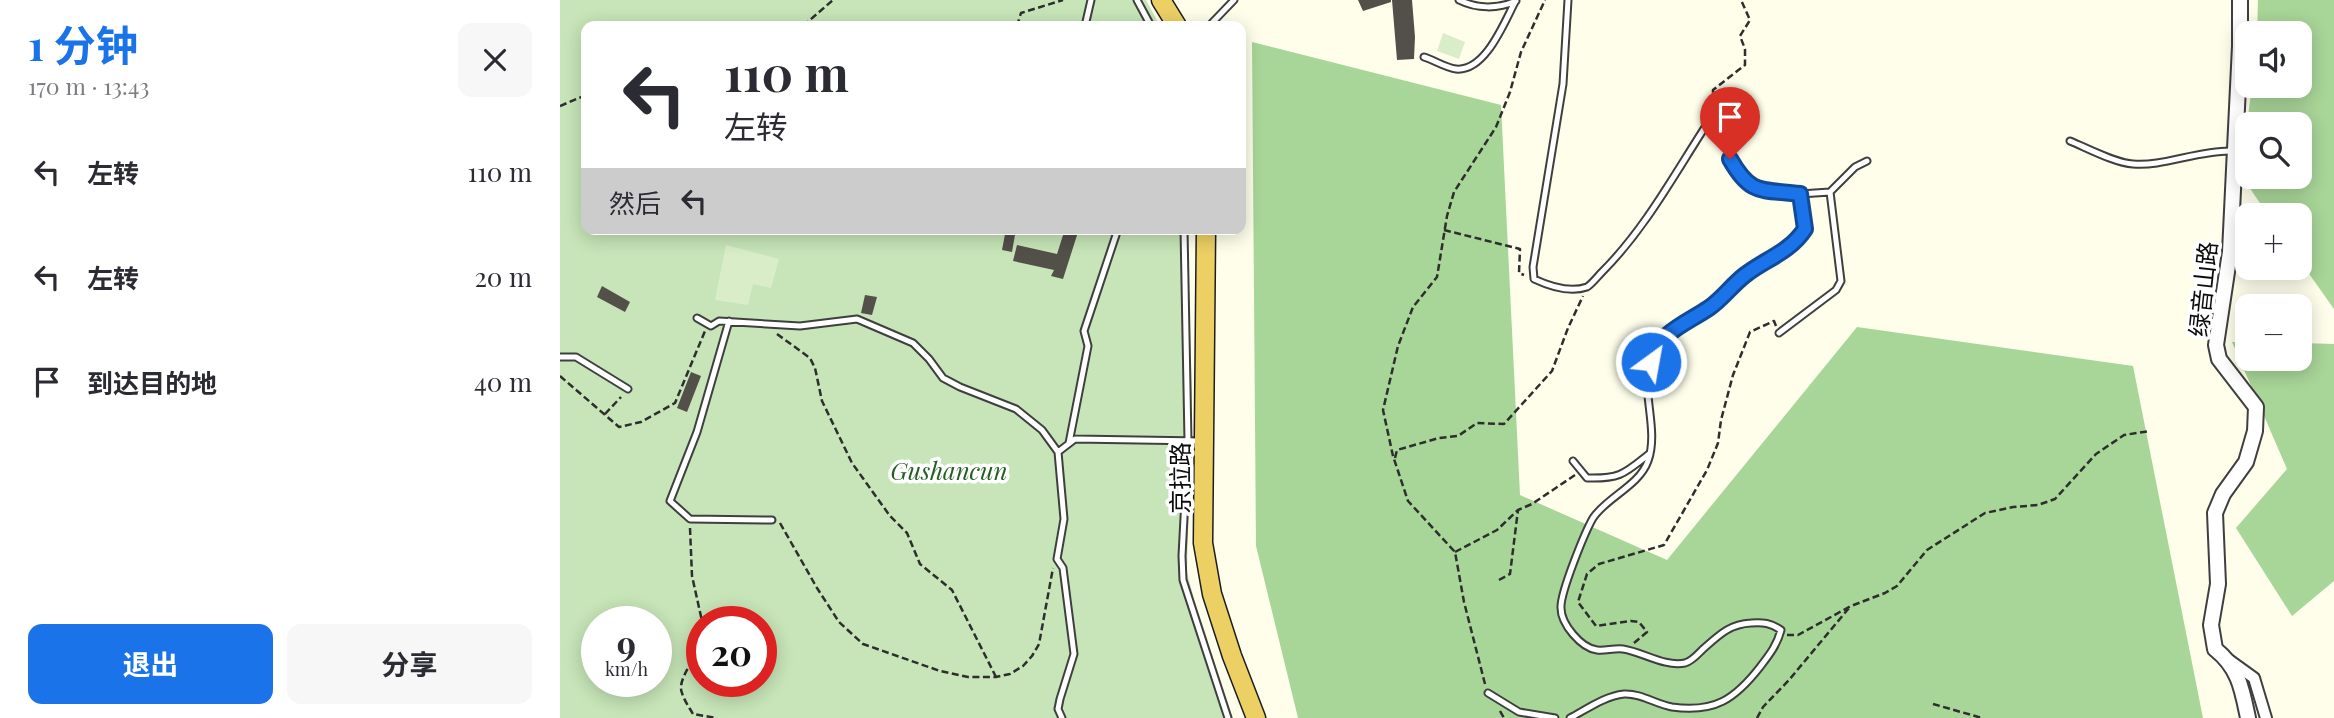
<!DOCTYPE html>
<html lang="zh">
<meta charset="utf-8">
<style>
body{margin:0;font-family:"Playfair Display","Noto Sans SC",serif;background:#f7f7f7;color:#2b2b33;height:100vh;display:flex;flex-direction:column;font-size:26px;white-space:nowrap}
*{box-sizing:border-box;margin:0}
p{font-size:23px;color:#7c7c81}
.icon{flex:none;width:38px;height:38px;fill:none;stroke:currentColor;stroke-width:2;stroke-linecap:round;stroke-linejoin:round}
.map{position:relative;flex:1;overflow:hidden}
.details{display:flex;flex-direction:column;background:#fff;width:560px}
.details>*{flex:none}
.banner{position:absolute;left:21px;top:21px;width:665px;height:214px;border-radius:14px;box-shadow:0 4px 18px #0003;background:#fff;color:#2b2b33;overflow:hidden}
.controls{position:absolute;left:1675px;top:21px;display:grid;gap:14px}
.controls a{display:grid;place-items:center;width:77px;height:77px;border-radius:14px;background:#fff;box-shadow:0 4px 18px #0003;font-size:35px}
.speed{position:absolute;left:21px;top:606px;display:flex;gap:14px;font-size:35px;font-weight:700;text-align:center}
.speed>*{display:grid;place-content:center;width:91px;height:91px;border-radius:50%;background:#fff;box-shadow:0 4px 18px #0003;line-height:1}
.speed small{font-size:18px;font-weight:400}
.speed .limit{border:10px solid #d22;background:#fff;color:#111}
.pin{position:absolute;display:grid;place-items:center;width:60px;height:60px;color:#fff;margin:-72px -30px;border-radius:50% 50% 50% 0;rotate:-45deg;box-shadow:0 0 7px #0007}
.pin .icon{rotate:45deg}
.me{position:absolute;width:77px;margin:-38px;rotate:32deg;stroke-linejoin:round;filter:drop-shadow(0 0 5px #0008)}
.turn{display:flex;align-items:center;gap:24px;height:147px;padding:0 28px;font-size:32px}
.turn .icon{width:91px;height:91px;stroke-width:2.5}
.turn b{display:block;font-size:49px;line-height:60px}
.then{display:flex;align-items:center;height:66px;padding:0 28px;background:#0003;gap:14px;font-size:26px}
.round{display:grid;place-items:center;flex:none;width:74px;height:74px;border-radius:14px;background:#f7f7f7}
.summary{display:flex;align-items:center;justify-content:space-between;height:119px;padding:0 28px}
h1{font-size:42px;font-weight:700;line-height:52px;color:#1a73e8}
.action{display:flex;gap:14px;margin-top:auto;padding:14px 28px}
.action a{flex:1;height:80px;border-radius:14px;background:#1a73e8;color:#fff;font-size:28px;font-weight:700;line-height:80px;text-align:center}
.action a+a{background:#f7f7f7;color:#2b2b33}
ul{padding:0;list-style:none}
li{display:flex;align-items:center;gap:21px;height:105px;padding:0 28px}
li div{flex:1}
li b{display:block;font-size:26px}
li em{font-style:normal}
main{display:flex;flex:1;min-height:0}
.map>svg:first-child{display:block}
.green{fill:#c7e5b8;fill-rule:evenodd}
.forest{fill:#a8d598}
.pitch{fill:#daedc9}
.building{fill:#534f49}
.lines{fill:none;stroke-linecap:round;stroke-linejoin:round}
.service-casing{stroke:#3f3f3f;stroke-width:9}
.minor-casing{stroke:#3f3f3f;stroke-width:14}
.tertiary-casing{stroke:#3f3f3f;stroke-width:18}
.trunk-casing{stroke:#1d1d1d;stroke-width:21}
.path{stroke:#2e2e2e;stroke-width:2.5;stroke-dasharray:7 3.5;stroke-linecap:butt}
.service{stroke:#fff;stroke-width:5}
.minor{stroke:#fff;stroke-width:10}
.tertiary{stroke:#fff;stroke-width:14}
.trunk{stroke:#ecd064;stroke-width:18}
.route-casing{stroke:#114b97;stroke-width:18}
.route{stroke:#1a73e8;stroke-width:12}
.labels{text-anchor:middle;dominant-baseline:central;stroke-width:7;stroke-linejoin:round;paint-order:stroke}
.street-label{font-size:24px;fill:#0c0c0c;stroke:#fff}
.park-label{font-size:24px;font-style:italic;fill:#225e21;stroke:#fff}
</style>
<main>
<section class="details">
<div class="summary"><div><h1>1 分钟</h1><p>170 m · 13:43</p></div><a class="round"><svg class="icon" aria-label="close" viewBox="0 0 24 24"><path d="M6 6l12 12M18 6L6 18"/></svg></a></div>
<ul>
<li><svg class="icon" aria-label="left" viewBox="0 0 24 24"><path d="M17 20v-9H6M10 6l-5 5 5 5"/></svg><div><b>左转</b></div><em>110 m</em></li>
<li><svg class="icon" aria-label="left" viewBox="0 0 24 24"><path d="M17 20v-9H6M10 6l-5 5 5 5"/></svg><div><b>左转</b></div><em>20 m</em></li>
<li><svg class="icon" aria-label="arrive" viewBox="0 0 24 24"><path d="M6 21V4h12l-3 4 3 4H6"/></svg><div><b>到达目的地</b></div><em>40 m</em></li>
</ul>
<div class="action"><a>退出</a><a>分享</a></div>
</section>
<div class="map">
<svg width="1774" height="718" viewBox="0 0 1774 718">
<rect width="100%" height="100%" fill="#fefeeb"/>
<path class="green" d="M0,0H586L600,26H26V229H626L632,392L627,572L648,653L673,718H0ZM37,621H96V681H37ZM142,621H201V681H142Z"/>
<path class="forest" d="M1698,0H1774V309L1740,261V215H1708L1681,175L1687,124V177H1740V124H1687L1692,86H1740V33H1697Z
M692,42L941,105L960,495L1107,560L1297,327L1573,366L1643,718H738L696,546Z
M1672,342H1687V359H1740V343L1774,344V581L1732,616L1676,528L1727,469Z"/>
<path class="pitch" d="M883,33L905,42L899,59L877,51Z
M166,245L219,259L211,288L193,284L188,305L155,300Z"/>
<path class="building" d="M798,0H831V2L803,11Z
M832,0H852L855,37L854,59L837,60Z
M446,229H456L452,252L442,250Z
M505,229H519L503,279L491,276L494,270L453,261L457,245L497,254Z
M42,286L70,302L65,312L37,297Z
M305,295L317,297L312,315L301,313Z
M131,372L141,376L127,412L117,408Z"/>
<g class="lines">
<defs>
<path id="service" d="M577,0L591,26
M899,0C917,9 938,9 956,1
M1008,0L1003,84L973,267L974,279C989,286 1010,293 1027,287C1032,284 1038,276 1042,272C1086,228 1115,173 1149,121L1161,122C1167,144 1171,180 1196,188C1209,192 1226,192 1240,194L1245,229C1231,250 1208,259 1187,274C1174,283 1164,296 1152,306C1134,320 1110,327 1096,346C1074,378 1101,425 1088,461C1079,486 1047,497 1033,518C1025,532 1000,593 1001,608C1001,624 1021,648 1037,650C1045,651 1054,648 1063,649C1083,652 1104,667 1125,663C1132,661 1137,655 1142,650C1158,636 1169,624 1191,623C1203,622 1211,623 1221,630C1217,645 1210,654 1200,667C1175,699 1155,713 1112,707C1095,704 1081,693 1064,694C1045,696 1027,709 1010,718
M525,26L531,0
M649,26L674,0
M864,57C874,60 886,68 896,69C925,72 944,23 955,2
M1510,141C1527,148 1555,163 1573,164C1602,167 1639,150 1672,151
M1240,194L1270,192L1295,167L1307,161
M624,229L628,441L622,556L623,580L668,718
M137,318L151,326L159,321L240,326L297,319L353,343L369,359L383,378L400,387L456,409L482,430L498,452
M169,321L137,432L110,501L130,519L212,520
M1219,333L1276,290L1281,281L1270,192
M0,357H16L68,389
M509,443L528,346L524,331L558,229
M1013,461L1027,478C1060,479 1064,474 1089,454
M928,693L959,712L995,718
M502,718L498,709L500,699L514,654L503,568L497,559L504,519L498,452L515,439L641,441"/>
<path id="minor" d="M1669,660L1694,678L1706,718"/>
<path id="tertiary" d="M1680,0V46L1670,252L1656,345L1659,359L1696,407L1695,431L1686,462L1663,494L1655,513L1658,584L1651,625L1655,649C1679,668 1682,689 1688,718"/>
<path id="trunk" d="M601,0L617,26
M646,229L643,543L652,594L672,656L696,718"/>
</defs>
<use href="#service" class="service-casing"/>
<use href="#minor" class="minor-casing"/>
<use href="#tertiary" class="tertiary-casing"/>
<use href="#trunk" class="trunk-casing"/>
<path class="path" d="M243,26L273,0
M457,26L461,13L503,0
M0,106L26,95
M1156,113L1153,108V90L1185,65V49L1180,36L1190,20L1181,0
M884,230L960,249L959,273L964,275
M217,334L250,358L255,368L262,401L292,463L330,516L347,533L360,564L392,590L436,677
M0,376L59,427L81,422L115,403L145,331
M45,414L61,397
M835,458L837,450L879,438L898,436L917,423L944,424L992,371L1008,328L1023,296
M220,523L257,588L279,622L303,644L380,671L408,677H436L450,674L463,666L472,656L479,644L493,568
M130,528L132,576L142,621
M895,552L937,530L958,510L972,504L1015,475
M939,580L950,574L958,510
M1227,635H1238L1291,606L1325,593L1337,586L1367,550L1425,513L1453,507L1478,505L1495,499L1536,454L1564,435L1590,431
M142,641C138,657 116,679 122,693C124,700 129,707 133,714L157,718
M1074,643L1087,632L1079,622L1071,621L1036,626L1018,602L1027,574L1039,564L1104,545L1147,470L1158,443L1161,420L1173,375L1190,332L1214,321L1216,326
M925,684L904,602L895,552L848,501L833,456L823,410L838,346L853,307L877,277L887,216L894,192L936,127L950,92L961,52L985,0
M1373,704L1422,718
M940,711L944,718
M1197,718L1203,707L1229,680L1289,608"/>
<use href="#service" class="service"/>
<use href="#minor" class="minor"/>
<use href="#tertiary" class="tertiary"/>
<use href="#trunk" class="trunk"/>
</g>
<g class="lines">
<defs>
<path id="route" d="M1091,362C1099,332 1125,324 1149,308C1162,299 1172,285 1185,275C1207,258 1229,253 1245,229L1240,194C1201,189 1191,196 1170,159"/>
</defs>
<use href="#route" class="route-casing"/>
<use href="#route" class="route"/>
</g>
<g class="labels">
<g class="street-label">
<text transform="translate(1642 289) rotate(-84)">绿音山路</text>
<text transform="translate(619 478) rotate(-90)">京拉路</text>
</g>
<g class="park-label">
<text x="389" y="470">Gushancun</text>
</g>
</g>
</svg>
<div class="controls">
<a><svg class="icon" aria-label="sound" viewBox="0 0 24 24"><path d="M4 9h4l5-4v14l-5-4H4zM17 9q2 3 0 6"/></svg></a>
<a><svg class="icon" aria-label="search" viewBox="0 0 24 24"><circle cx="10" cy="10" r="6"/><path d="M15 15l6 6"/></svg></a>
<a>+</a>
<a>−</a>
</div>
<div class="speed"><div>9<small>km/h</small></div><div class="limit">20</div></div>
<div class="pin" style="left:1170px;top:159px;background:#d93025"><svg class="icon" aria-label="arrive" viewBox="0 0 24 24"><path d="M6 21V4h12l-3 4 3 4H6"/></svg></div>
<svg class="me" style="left:1091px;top:362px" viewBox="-20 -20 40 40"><circle r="17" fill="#1a73e8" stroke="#fff" stroke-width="3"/><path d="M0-11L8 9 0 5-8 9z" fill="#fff"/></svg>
<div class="banner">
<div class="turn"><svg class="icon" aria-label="left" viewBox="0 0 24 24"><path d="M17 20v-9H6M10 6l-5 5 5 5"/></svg><div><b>110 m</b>左转</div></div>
<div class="then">然后<svg class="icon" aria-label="left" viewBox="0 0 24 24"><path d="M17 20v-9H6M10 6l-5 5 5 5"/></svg></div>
</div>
</div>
</main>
